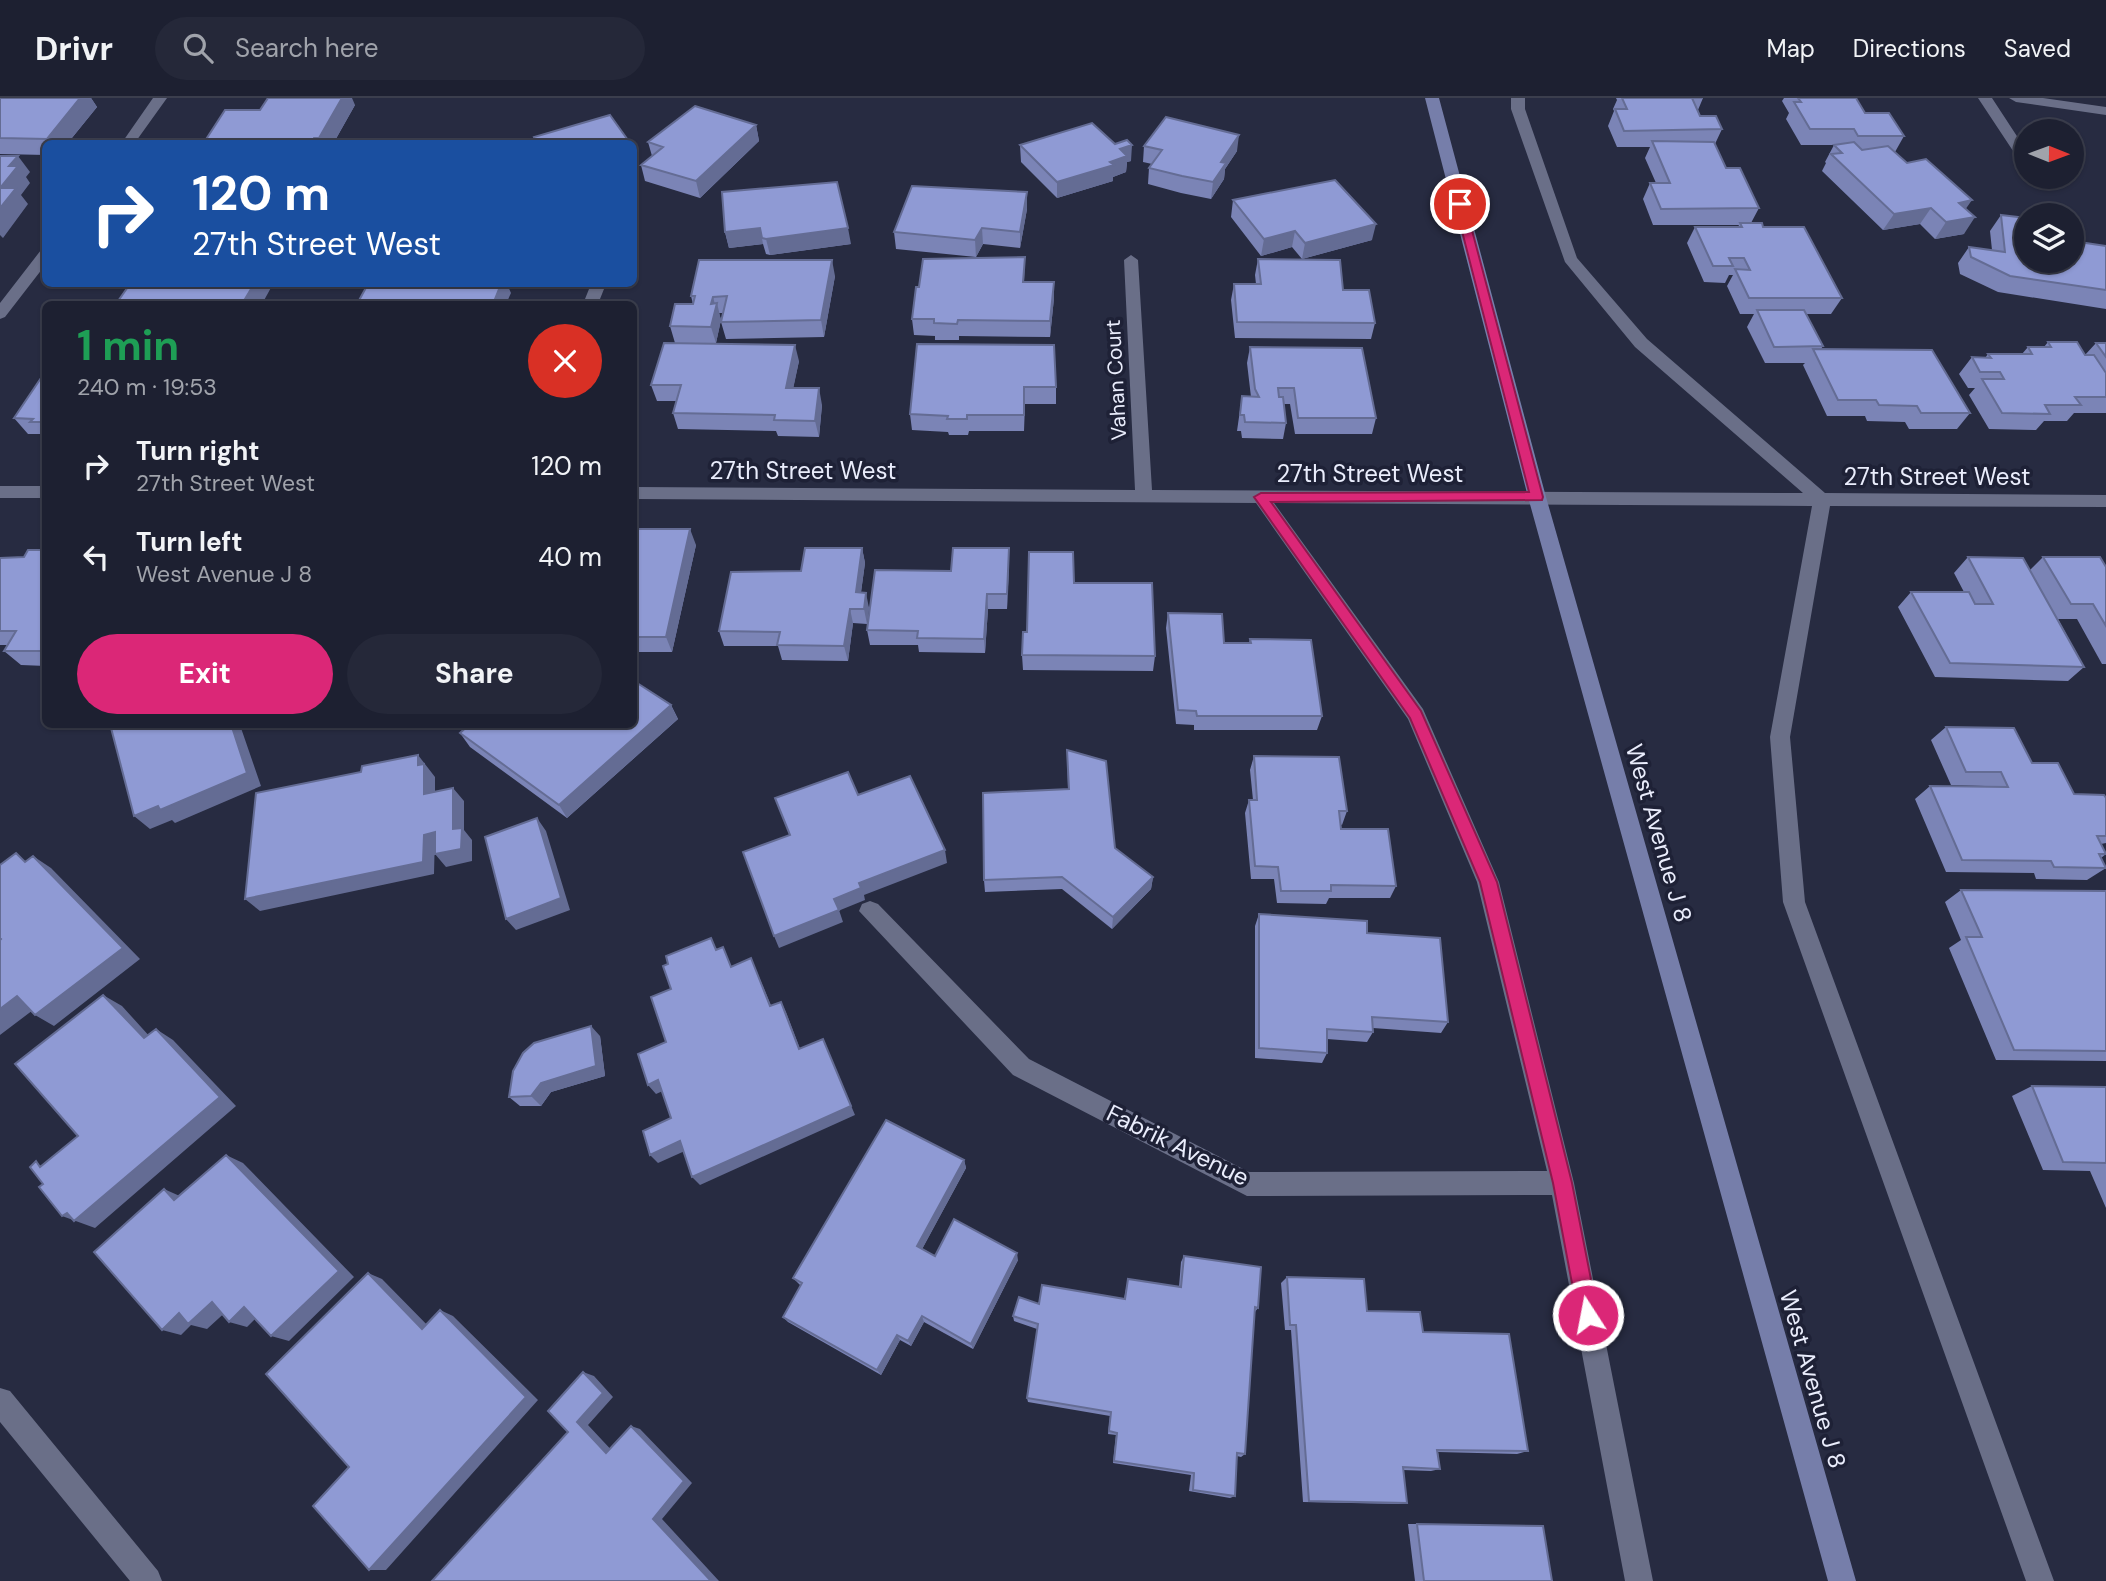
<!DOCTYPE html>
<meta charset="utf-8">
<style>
body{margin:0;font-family:"DM Sans",sans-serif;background:#252839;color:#f1f3f6;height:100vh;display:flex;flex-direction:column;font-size:26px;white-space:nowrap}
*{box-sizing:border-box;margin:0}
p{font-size:23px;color:#a0a3ab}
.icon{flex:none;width:38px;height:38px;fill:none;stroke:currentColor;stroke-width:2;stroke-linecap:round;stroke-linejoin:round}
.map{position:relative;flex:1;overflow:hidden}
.panel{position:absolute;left:42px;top:203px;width:595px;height:427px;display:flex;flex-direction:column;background:#1d2031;border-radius:10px;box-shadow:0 2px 5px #0004,0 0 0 2px #3b3e4d}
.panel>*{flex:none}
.hud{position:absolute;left:42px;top:42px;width:595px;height:147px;border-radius:10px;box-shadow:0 2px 5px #0004,0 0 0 2px #3b3e4d;background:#1a4fa0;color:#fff;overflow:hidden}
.needle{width:46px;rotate:91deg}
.fabs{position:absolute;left:2014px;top:21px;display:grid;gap:14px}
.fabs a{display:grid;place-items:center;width:70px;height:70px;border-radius:50%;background:#1d2031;box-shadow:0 2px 5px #0004,0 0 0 2px #3b3e4d;font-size:35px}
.pin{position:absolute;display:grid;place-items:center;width:60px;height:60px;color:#fff;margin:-30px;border:4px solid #fff;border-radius:50%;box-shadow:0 2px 7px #0007}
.me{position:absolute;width:77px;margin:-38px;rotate:349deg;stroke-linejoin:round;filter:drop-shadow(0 0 5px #0008)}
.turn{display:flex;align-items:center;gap:24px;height:147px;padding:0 35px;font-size:32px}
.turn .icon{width:91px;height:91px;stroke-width:2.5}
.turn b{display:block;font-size:49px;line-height:60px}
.round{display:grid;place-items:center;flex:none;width:74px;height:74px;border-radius:37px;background:#252839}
.headline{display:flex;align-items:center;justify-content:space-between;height:119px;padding:0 35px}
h1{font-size:42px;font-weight:700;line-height:52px;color:#1e9e55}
.button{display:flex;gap:14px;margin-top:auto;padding:14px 35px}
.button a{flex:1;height:80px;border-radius:42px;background:#db2777;color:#fff;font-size:28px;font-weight:700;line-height:80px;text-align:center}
.button a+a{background:#252839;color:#f1f3f6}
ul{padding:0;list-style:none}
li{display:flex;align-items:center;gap:21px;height:91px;padding:0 35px}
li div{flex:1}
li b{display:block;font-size:26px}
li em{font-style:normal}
header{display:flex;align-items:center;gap:42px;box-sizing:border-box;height:98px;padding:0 35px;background:#1d2031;border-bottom:2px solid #3b3e4d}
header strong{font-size:33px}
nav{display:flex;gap:38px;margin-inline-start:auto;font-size:24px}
.search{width:490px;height:63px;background:#252839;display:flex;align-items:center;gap:18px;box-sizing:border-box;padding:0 24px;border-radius:38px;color:#a0a3ab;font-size:26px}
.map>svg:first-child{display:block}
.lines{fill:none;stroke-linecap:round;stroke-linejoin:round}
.street{fill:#6a6f88;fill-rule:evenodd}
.secondary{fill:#767eaa;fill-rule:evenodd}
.wall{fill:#7b84b6}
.shaded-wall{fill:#646c94}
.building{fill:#8f9ad4;stroke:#646c94;stroke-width:2}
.route{fill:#db2777;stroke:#8e194d;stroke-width:2}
.labels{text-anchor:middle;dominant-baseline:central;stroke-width:7;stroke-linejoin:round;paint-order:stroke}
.far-street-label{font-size:21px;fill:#eaedfc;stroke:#1e2136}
.street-label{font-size:24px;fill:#eaedfc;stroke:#1e2136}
</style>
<header>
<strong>Drivr</strong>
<div class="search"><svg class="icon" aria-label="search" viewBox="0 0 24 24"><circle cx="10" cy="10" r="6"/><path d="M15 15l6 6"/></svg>Search here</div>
<nav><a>Map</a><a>Directions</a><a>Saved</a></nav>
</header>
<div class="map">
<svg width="2106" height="1483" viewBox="0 0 2106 1483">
<rect width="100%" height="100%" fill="#272b41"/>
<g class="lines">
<path class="street" d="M153,0H167L134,46H121Z
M1511,0H1525V11L1577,160L1647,241L1825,395L2106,397V409L1830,408L1790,639L1805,804L2054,1483H2026L1783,804L1770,639L1812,408L1274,405L1423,611L1499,784L1574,1085L1653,1483H1625L1552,1097L1247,1098L1013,977L859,813L862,806L870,803L878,806L1029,961L1249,1074L1547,1073L1477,784L1408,621L1256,405L634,401V389L1135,392L1124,162L1131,157L1138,162L1152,392L1803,395L1635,249L1565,164L1511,11Z
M1978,0H1992L2026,52V66L2021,65Z
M2009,0H2043L2106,9V17L2016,4Z
M46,151V166L5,219L0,221V205L41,152Z
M591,186H606L598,206H583Z
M0,388H46V400H0Z
M0,1290L10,1293L158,1473L162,1483H130L0,1324Z"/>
<path class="secondary" d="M1425,0H1439L1546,399L1856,1483H1828L1528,399Z"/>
</g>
<path class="wall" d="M0,0H91L97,9L67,46H46V57L0,56Z
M1616,0H1703L1698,12L1700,18L1722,31L1715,46L1726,70L1759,110L1751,125L1763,129L1842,200L1831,216H1806L1823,248L1821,251L1970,315L1957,331H1909L1905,324L1867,323L1865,318H1827L1803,267L1805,265H1765L1747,229L1754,216H1740L1727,188L1733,177H1729L1725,185L1704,184L1687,145L1695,129H1738L1739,127H1653L1643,101L1650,85H1656L1645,60L1650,49H1617L1608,28L1614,13L1613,11L1617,2Z
M1784,0H1856L1865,15L1904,38L1895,54L1907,65L1966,111L1964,136L1935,141L1920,126L1883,132L1822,73L1826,65L1825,64L1834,47H1801L1786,21L1789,15L1782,3Z
M355,7L333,46H203L260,12Z
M756,27L759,43L700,100L645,83L641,67L652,58L648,44Z
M1020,47L1131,63L1127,64L1126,74L1113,79V83L1057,100L1021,64Z
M1144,48L1237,53L1225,71L1224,81L1211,101L1181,95L1148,86L1149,70L1152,66L1143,64Z
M1027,94V111L1020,150L983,146L976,159L896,151L894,134Z
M1233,102L1372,142L1302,161L1343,192L1375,225L1371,241L1235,240L1231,202L1234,186H1256L1255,177L1258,161H1302L1292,149L1261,158L1231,119Z
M2001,117L2026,163L2106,148V211L1998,194L1960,176L1958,165L1969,149L1992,152L1990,133Z
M725,134L851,146L770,157L766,156L763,146L729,150Z
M1025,159L1024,184H1054V200L1050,239L959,238V242H935V238L914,237L912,221L919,189Z
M835,178L824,239L726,241L721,224L723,215H719L721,222L716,245H675L670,228L693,206L691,198Z
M2048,244L2085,257L2096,245H2106V315H2074L2067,323H2044L2036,332L1989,331L1969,297L1975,290H1968L1959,276L1972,259L1985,260L1988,256H2022L2028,249H2044Z
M917,246L1056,289V306H1025L1024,333H969L968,337H949L948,334L912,332L910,316Z
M1250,249L1376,320L1372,336H1295L1290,306H1284L1286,325L1283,341L1242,340L1241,333H1237L1242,298L1251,299L1247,265Z
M799,263L793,290L822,307L819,339L778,338L776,333L678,331L673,315L676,303H657L651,287Z
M46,280V340H45L42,336H28L14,320Z
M634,431L696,447L672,554H634Z
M862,450L865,465L861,494L869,510L867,526L853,525L848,563L782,562L778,548H724L719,533L801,473Z
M46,452V568L21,567L4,553L7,547H0V460L24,459Z
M1968,459L2030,472L2043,459L2106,469V566H2102L2077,521H2058L2084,569L2068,583L1935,579L1898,509L1911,494H1964L1954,475Z
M1009,466L1007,511H988L985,555L919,554L918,547H870L867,532L951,473Z
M1074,485L1155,558L1153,573L1023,572L1022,557L1027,534Z
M1168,515L1224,545H1249L1250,541L1322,618L1317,632H1194V627L1176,626L1166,530Z
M671,607L678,621L567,720L470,649L460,635Z
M1946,629L2032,665L2074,696L2106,700V745L2101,746L2106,756L2101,760L2106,770L2087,782L2036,781L2034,775L1946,774L1915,701L1930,688L1986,689L1985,688L1951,687L1931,642Z
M1067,652L1115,750L1153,779L1151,791L1112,831L1062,791L985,794L984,782L1068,691Z
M1254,658L1347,713L1342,727L1340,726L1341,731L1396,788L1390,800H1329L1326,806L1277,805L1274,781H1251L1245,715L1249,702H1253L1250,672Z
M1961,792L2106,793V963L1996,962L1949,850L1961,842L1945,804Z
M1259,816L1367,835L1448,924L1441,935L1373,930V934L1367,944L1327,941V955L1322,965L1255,960V828Z
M600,938L605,978L551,994L541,1008H520L509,999Z
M2032,988L2106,989V1110L2090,1073L2043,1072L2012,998Z
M964,1062L966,1070L922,1151L935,1158L1018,1162L973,1251L924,1224L911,1248L900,1242L881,1277L788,1224L783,1219L801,1188L793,1180Z
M1184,1158L1258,1210L1254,1215L1245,1356L1241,1359L1237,1358L1235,1398L1230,1400L1189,1393L1191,1377L1113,1365L1116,1337L1108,1336L1110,1318L1028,1304L1027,1300L1037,1231L1014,1223L1013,1218L1039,1206L1124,1201L1128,1181L1179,1189L1181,1164Z
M1287,1179L1367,1213L1423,1234L1528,1353L1517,1356L1438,1354L1440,1371L1431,1373L1403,1372L1407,1405L1399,1406L1303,1404L1291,1232H1285L1281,1185Z
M1408,1426H1417L1552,1483H1415Z"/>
<path class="shaded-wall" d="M80,0H91L97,9L67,46H50L47,41Z
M342,0H352L355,7L333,46H322L319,40Z
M756,27L759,43L700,100L696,83Z
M1239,37L1237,53L1225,71L1224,81L1211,101L1213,84L1221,64Z
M1132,47L1131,63L1127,64L1126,74L1113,79V83L1057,100V84L1110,64L1120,51Z
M18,58L30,74L26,79L30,85L21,97L28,106L3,140L0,137V90L9,68Z
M1027,94V111L1020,150V134Z
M1972,102L1960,119L1959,105Z
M1931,110L1920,126L1883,132L1894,116Z
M1975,119L1964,136L1935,141L1946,124Z
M1376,126L1372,142L1302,161L1305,145Z
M760,130L763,146L729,150L725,134Z
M848,130L851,146L770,157L766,141Z
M982,130L983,146L976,159L975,142Z
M1295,133L1292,149L1261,158L1264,141Z
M832,162L835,178L824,239L821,222Z
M1054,184V200L1050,239V223Z
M254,186H273L262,206H242Z
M501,186H507L511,195L506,206H493Z
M713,199L716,210L717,205L721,222L716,245L711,229V206Z
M795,247L799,263L790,306L786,290Z
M819,290L822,307L819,339L815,323Z
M690,431L696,447L672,554L666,539Z
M862,450L865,465L859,509L856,494Z
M1009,450V466L1007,511V496Z
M866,495L869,510L867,526L864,511Z
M987,496L988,511L985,555L984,541Z
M850,511L853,525L848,563L844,548Z
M671,607L678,621L567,720L559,707Z
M231,626H249L241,630L261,688L175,725L172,722L150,731L134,718Z
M418,657L435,679V709L424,696L418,667Z
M453,690L464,703V732L472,742V763L446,769L435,756L453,731Z
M537,720L546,733L570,812L516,832L506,821Z
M435,734L434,776L260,813L245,801L424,737Z
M945,752L947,765L864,797L865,802L838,813L834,801L859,785Z
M33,758L51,770L140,861L54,928L35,917Z
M1153,779L1151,791L1112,831L1113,819Z
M839,812L843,824L779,850L774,838Z
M751,860L756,872L776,919L770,908Z
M103,897L122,908L161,951L144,940Z
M17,898L37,909L0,937V911Z
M781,904L786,914L804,961L799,951Z
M591,928L600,938L605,978L551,994L541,1008L531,998Z
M156,931L173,942L236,1008L95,1130L62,1118Z
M823,941L855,1017L700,1087L692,1079Z
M658,982L665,992L656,996L648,987Z
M680,1043L687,1052L658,1065L650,1057Z
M226,1057L243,1065L354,1179L289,1243L271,1238Z
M964,1062L966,1070L920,1155L917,1148Z
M164,1091L182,1099L174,1102Z
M1017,1155L1018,1162L973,1251L971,1246Z
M368,1175L382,1181L436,1236L422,1231Z
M212,1204L230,1210L207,1231L191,1227L181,1237L162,1232L179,1215Z
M244,1209L262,1214L247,1229L229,1224Z
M440,1212L453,1218L538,1302L386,1472H369Z
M922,1218L924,1224L911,1248L908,1243Z
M897,1237L900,1242L881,1277L877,1272Z
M583,1274L594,1278L613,1299L588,1327L616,1357L606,1355L577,1324Z
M631,1328L640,1331L692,1385L662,1421L719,1483H711L653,1421Z"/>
<path class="building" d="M0,0H80L47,41L0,40Z
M268,0H342L319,40H314L311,46H203L225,12H260Z
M1622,0H1703H1692L1700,18H1716L1722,31L1624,33L1615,11H1627Z
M1798,0H1856L1865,15H1889L1904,38H1858L1854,31H1810L1794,4H1801Z
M695,8L756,27L696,83L641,67L663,49L648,44Z
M610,17L630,45L538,46L534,39Z
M1166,19L1239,37L1221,64L1226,65L1213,84L1182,78L1149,70L1162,52L1144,48Z
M1092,25L1115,46L1127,42L1132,47L1120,51L1127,58L1110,64L1114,67L1057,84L1020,47Z
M1652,43L1714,44L1726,70H1740L1759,110L1661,111L1650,85H1670Z
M1854,44L1862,52L1888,48L1907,65L1926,61L1972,102L1959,105L1975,119L1946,124L1931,110L1894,116L1831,56L1842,55L1834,47Z
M0,58H18L9,68H18L0,90H16L0,110Z
M1335,82L1376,126L1305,145L1295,133L1264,141L1233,102Z
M837,84L848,130L766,141L762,140L760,130L725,134L722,94Z
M912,88L1027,94L1020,134L982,130L975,142L894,134Z
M2001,117L2026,120V163H2072V143L2106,148V192L2010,178L1971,159L1969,149L2005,154Z
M1740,125H1762L1763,129H1804L1842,200H1749L1735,171L1750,172L1744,160H1729L1733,168H1713L1695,129H1742Z
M1025,159L1023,184H1054L1050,223L958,222L957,226L934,225V221H912L916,189H919L923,161Z
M1258,161L1340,162L1343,192H1369L1375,225L1237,224L1234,186H1261Z
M699,162H832L821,222L721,224L727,198L713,199L711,206L717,205L711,229L670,228L675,206H693L695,198H691Z
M130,186H254L242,206H116Z
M368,186H501L493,206H357Z
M1757,212H1804L1823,248L1774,249Z
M2048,244H2077L2085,257H2094L2106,275V299H2075L2081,307H2045L2050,316L2002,315L1982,281H2004L2000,274H1980L1972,259L1991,260L1988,256H2032L2028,249H2051Z
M664,245L795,247L786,290H819L815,323L774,322L775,317L673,315L681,287H651Z
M2096,245H2106V259Z
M917,246L1054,247L1056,289H1024V317H967V321H947L948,318L910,316Z
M1250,249L1362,250L1376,320H1298L1294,290H1278L1279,299H1283L1286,325L1245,324L1244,317H1240L1242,298L1259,299L1255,291Z
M1813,251L1932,252L1970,315H1921L1917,308L1879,307L1876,302H1838Z
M41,280H46V324H30L33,321L14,320Z
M634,431H690L666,539H634Z
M805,450H862L856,494L866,495L864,511H850L844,548L777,547L780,534L719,533L731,474L801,473Z
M953,450H1009L1007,496H987L984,541L917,540L918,533L867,532L875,472L951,473Z
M28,452H46V553H4L16,533H0V460L24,459Z
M1029,454H1073L1074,485H1152L1155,558L1022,557L1023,534H1027Z
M1968,459L2023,460L2084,569L1950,565L1911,494H1969L1975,506H1993Z
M2043,459H2100L2106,469V528L2093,506H2071Z
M1168,515L1222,516L1224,545H1251L1250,541L1311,542L1322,618H1197L1196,613L1178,612Z
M634,583L671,607L559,707L460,635L470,626H634Z
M110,626H231L247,675L160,712L158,708L134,718Z
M1946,629L2014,630L2032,665H2058L2074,696L2104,697L2106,700V738H2097L2106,756H2099L2106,770L2054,769L2051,763L1962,762L1930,688L2008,689L2001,674H1966Z
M1067,652L1106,663L1115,750L1153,779L1113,819L1062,779L984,782L983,695L1069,691Z
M418,657V667L424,666V696L453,690V731L462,730L461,751L435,756V734L424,737L423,764L245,801L256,695L361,674L362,668Z
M1254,658L1339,659L1347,713H1339L1341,731H1388L1396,788L1331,787V793H1281L1278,769L1255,768L1249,702H1257Z
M848,674L858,697L910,678L945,752L859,785L861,790L834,801L839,812L774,838L743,754L790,737L775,700Z
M537,720L561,800L506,821L485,739Z
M16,755L25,764L33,758L123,850L35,917L17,898L0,911V842L1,841L0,840V767Z
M1961,792L2106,793V953L2014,952L1966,839H1982Z
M1259,816L1367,823V835L1440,840L1448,924L1372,919L1373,934L1327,931V955L1259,950Z
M711,840L716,852L723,849L731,869L751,860L770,908L781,904L799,951L823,941L851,1008L692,1079L680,1043L650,1057L643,1033L671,1020L658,982L648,987L638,956L666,944L651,899L671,891L663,868L668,866L666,858Z
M103,897L144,940L156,931L220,999L74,1123L67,1115L62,1118L39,1089L43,1086L30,1069L36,1063L40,1069L78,1038L15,966Z
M591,928L596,968L541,985L531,998L509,999L513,973L523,955L534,945Z
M2032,988L2106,989V1065L2063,1064Z
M886,1022L964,1062L917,1148L935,1158L954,1121L1017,1155L971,1246L922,1218L908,1243L897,1237L877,1272L783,1219L802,1185L793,1180Z
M226,1057L339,1173L271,1238L244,1209L229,1224L212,1204L188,1226L179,1215L162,1232L94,1154L164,1091L174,1102Z
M1184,1158L1261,1169L1258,1210L1255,1209L1245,1356L1237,1355L1235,1398L1193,1392L1194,1375L1114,1363L1117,1335L1109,1333L1111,1314L1027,1300L1038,1226L1013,1218L1019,1199L1039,1206L1042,1187L1125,1201L1128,1181L1181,1189Z
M368,1175L422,1231L440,1212L526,1299L369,1472L313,1408L349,1369L266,1276Z
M1287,1179L1364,1181L1367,1213L1420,1214L1423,1234L1509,1236L1528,1353L1437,1352L1440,1371L1403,1369L1407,1405L1309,1403L1296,1227H1290Z
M583,1274L603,1295L577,1324L606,1355L631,1328L684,1383L653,1421L711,1483H432L568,1334L548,1313Z
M1417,1426L1543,1428L1552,1483H1424Z"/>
<path class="route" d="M1460,103L1465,106L1543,399L1542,402L1271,404L1421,613L1497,784L1572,1085L1598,1217L1595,1224L1588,1227L1581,1224L1578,1217L1553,1085L1480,784L1410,620L1254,399L1261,395L1529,394L1455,106Z"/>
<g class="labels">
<g class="far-street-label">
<text transform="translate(1116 282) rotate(-93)">Vahan Court</text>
</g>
<g class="street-label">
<text x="803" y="372">27th Street West</text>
<text x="1370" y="375">27th Street West</text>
<text x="1937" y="378">27th Street West</text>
<text transform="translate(1659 735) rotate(74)">West Avenue J 8</text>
<text transform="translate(1178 1047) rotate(26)">Fabrik Avenue</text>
<text transform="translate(1813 1281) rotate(74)">West Avenue J 8</text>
</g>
</g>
</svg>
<div class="fabs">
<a><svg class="needle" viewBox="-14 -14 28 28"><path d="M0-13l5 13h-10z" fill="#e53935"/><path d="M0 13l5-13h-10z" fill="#a0a3ab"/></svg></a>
<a><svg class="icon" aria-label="layers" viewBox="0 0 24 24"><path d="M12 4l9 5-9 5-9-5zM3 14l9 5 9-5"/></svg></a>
</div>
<div class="pin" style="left:1460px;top:106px;background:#d93025"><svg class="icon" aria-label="arrive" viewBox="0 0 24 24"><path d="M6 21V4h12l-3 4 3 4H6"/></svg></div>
<svg class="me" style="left:1588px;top:1217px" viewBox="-20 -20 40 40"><circle r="17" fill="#db2777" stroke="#fff" stroke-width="3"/><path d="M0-11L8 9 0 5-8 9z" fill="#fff"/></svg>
<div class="hud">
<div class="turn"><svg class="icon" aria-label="right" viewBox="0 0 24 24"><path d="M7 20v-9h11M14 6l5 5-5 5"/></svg><div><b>120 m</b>27th Street West</div></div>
</div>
<section class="panel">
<div class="headline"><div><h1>1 min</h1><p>240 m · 19:53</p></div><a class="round" style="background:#d93025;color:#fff"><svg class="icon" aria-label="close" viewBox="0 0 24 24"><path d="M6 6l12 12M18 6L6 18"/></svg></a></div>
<ul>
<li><svg class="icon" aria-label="right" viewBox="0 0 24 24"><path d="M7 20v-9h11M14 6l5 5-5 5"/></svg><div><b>Turn right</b><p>27th Street West</p></div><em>120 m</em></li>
<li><svg class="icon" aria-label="left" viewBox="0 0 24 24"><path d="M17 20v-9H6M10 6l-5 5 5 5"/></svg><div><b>Turn left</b><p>West Avenue J 8</p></div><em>40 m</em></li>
</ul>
<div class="button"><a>Exit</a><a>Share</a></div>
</section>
</div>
